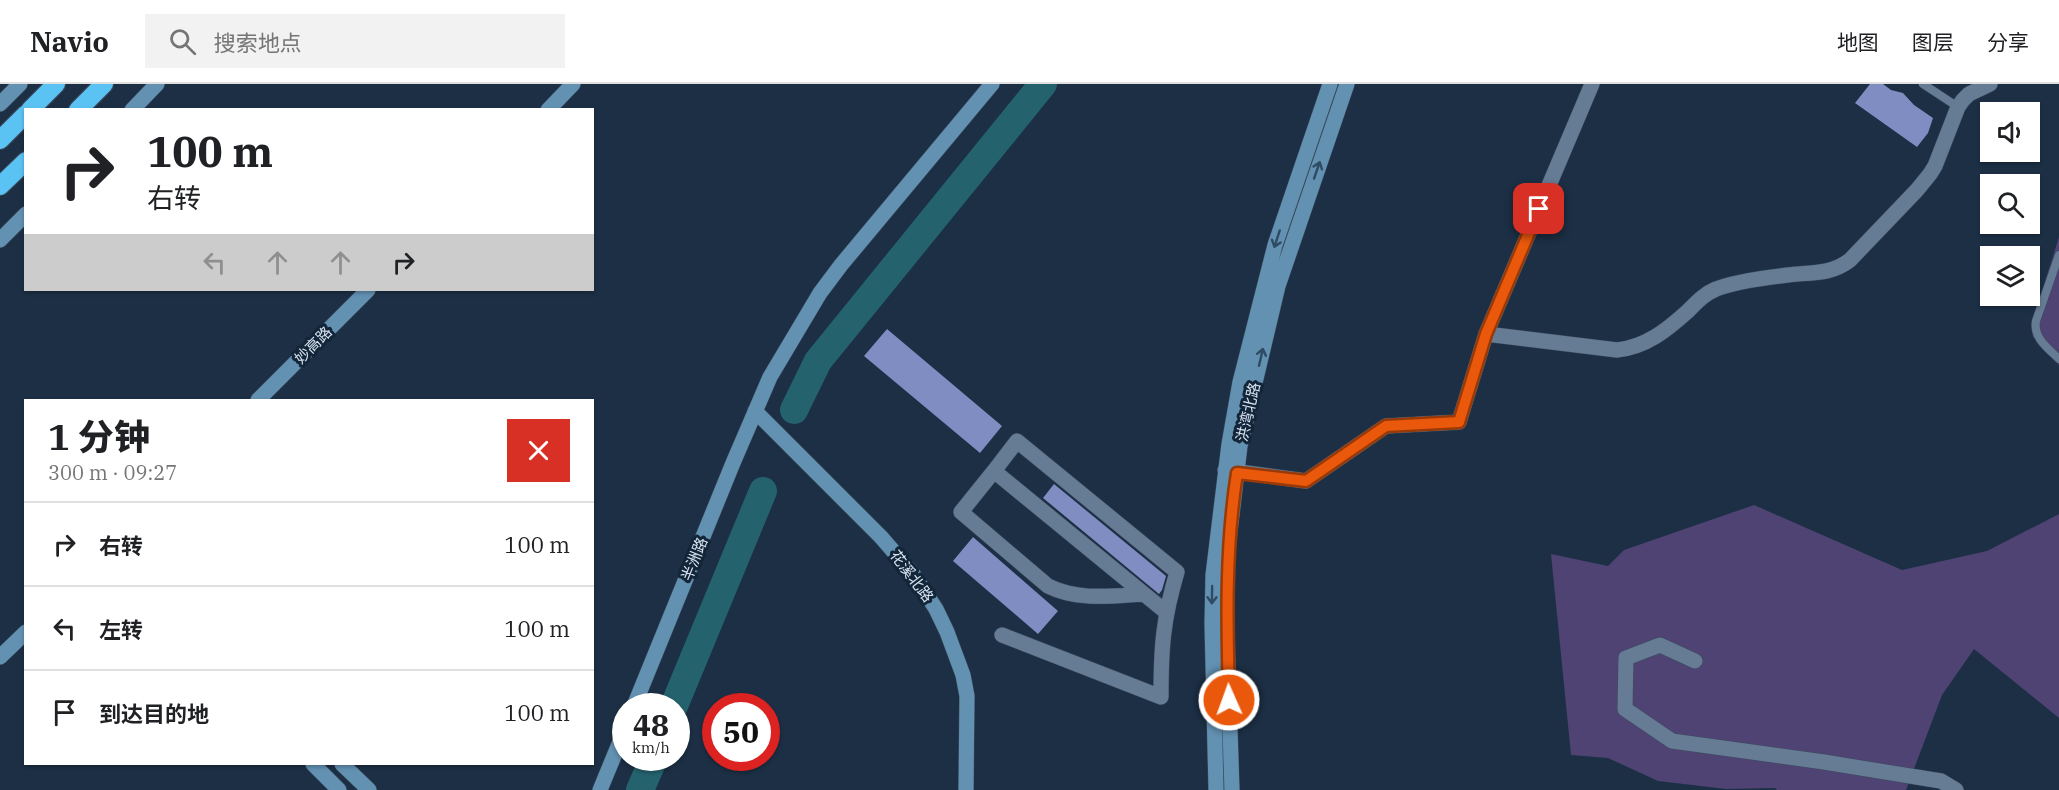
<!DOCTYPE html>
<html lang="zh">
<meta charset="utf-8">
<style>
body{margin:0;font-family:"IBM Plex Serif","Noto Sans SC",serif;background:#f2f2f2;color:#202124;height:100vh;display:flex;flex-direction:column;font-size:22px;white-space:nowrap}
*{box-sizing:border-box;margin:0}
p{font-size:20px;color:#757577}
.icon{flex:none;width:33px;height:33px;fill:none;stroke:currentColor;stroke-width:2;stroke-linecap:round;stroke-linejoin:round}
.map{position:relative;flex:1;overflow:hidden}
.drawer{position:absolute;left:24px;top:315px;width:570px;height:366px;display:flex;flex-direction:column;background:#fff;border-radius:0px;box-shadow:0 2px 4px #0004}
.drawer>*{flex:none}
.hud{position:absolute;left:24px;top:24px;width:570px;height:183px;border-radius:0px;box-shadow:0 2px 4px #0004;background:#fff;color:#202124;overflow:hidden}
.fabs{position:absolute;left:1980px;top:18px;display:grid;gap:12px}
.fabs a{display:grid;place-items:center;width:60px;height:60px;border-radius:0px;background:#fff;box-shadow:0 2px 4px #0004;font-size:30px}
.speed{position:absolute;left:612px;top:609px;display:flex;gap:12px;font-size:30px;font-weight:700;text-align:center}
.speed>*{display:grid;place-content:center;width:78px;height:78px;border-radius:50%;background:#fff;box-shadow:0 2px 4px #0004;line-height:1}
.speed small{font-size:15px;font-weight:400}
.speed .limit{border:9px solid #d22;background:#fff;color:#111}
.pin{position:absolute;display:grid;place-items:center;width:51px;height:51px;color:#fff;margin:-26px;border-radius:12px;box-shadow:0 3px 9px #0006}
.me{position:absolute;width:66px;margin:-33px;rotate:358deg;stroke-linejoin:round;filter:drop-shadow(0 0 4px #0008)}
.turn{display:flex;align-items:center;gap:21px;height:126px;padding:0 24px;font-size:27px}
.turn .icon{width:78px;height:78px;stroke-width:2.5}
.turn b{display:block;font-size:42px;line-height:51px}
.lanes{display:flex;align-items:center;height:57px;padding:0 24px;background:#0003;justify-content:center;gap:30px;direction:ltr}
.lanes .off{opacity:.35}
.round{display:grid;place-items:center;flex:none;width:63px;height:63px;border-radius:0px;background:#f2f2f2}
.headline{display:flex;align-items:center;justify-content:space-between;height:102px;padding:0 24px}
h1{font-size:36px;font-weight:800;line-height:45px}
ul{padding:0;list-style:none}
li{display:flex;align-items:center;gap:18px;height:84px;padding:0 24px;border-top:2px solid #e0e0e0}
li div{flex:1}
li b{display:block;font-size:22px}
li em{font-style:normal}
header{display:flex;align-items:center;gap:36px;box-sizing:border-box;height:84px;padding:0 30px;background:#fff;border-bottom:2px solid #e0e0e0}
header strong{font-size:28px}
nav{display:flex;gap:33px;margin-inline-start:auto;font-size:21px}
.search{width:420px;height:54px;background:#f2f2f2;display:flex;align-items:center;gap:15px;box-sizing:border-box;padding:0 21px;border-radius:0px;color:#757577;font-size:22px}
.map>svg:first-child{display:block}
.green{fill:#4e4373}
.lines{fill:none;stroke-linecap:round;stroke-linejoin:round}
.river{stroke:#24636e;stroke-width:28}
.building{fill:#7f8dc3}
.lane-casing{stroke:#3c4c5e;stroke-width:9}
.street-casing{stroke:#3c4c5e;stroke-width:16}
.secondary-casing{stroke:#3c4c5e;stroke-width:16}
.highway-casing{stroke:#3c4c5e;stroke-width:20}
.lane{stroke:#667c95;stroke-width:8}
.street{stroke:#667c95;stroke-width:15}
.secondary{stroke:#6391b2;stroke-width:15}
.highway{stroke:#5bc3f4;stroke-width:18}
.oneway{stroke:#2e4b63}
.route-casing{stroke:#983908;stroke-width:15}
.route{stroke:#ea580c;stroke-width:10}
.labels{text-anchor:middle;dominant-baseline:central;stroke-width:6;stroke-linejoin:round;paint-order:stroke}
.street-label{font-size:15px;fill:#d9e5f3;stroke:#122539}
</style>
<header>
<strong>Navio</strong>
<div class="search"><svg class="icon" aria-label="search" viewBox="0 0 24 24"><circle cx="10" cy="10" r="6"/><path d="M15 15l6 6"/></svg>搜索地点</div>
<nav><a>地图</a><a>图层</a><a>分享</a></nav>
</header>
<div class="map">
<svg width="2059" height="706" viewBox="0 0 2059 706">
<rect width="100%" height="100%" fill="#1c2f44"/>
<path class="green" d="M2059,153V281L2033,253L2031,242Z
M1754,421L1902,486L1987,467L2059,430V634L1974,565L1942,611L1906,706H1777L1775,704L1726,705L1658,697L1608,674L1571,671L1551,470L1608,482L1624,466Z"/>
<g class="lines">
<path class="river" d="M794,326L818,277L1043,0
M674,622L763,407
M640,706L654,674"/>
</g>
<path class="building" d="M1870,0H1883L1891,6L1903,9L1914,21L1933,34L1928,49L1917,63L1855,19Z
M887,245L1002,342L980,369L864,272Z
M1054,400L1166,492L1162,506L1159,510L1043,414Z
M973,453L1058,527L1038,550L953,477Z"/>
<g class="lines">
<defs>
<path id="lane" d="M1923,0L1958,23
M2059,171L2036,237C2033,254 2048,264 2059,275"/>
<path id="street" d="M1486,250L1617,266C1646,263 1667,246 1688,227C1697,218 1704,210 1716,205C1738,197 1765,194 1788,191C1811,188 1831,191 1850,176L1917,106L1930,90L1935,82L1958,23L1963,16L1969,10L1990,0
M1225,386L1306,397L1386,342L1459,338L1486,250L1592,0
M994,387L1017,357L1177,488C1163,535 1161,564 1161,613L1002,551
M1144,510C1112,512 1078,517 1048,502L961,428L994,387L1144,510L1166,528
M1695,577L1660,561L1626,574L1625,625L1672,657L1824,678L1941,697L1956,706"/>
<path id="secondary" d="M0,20L20,0
M132,26L157,0
M548,26L573,0
M0,156L26,130
M258,316L368,206
M755,327L881,453L913,490L936,525L947,548L963,591L967,612L966,706
M0,573L26,548
M634,622L733,379L770,293L820,209L841,181L992,0
M313,680L339,706
M342,680L369,706
M600,706L626,643
M1216,706L1212,540L1213,491L1229,360L1240,298L1275,161L1330,0
M1232,706L1226,523L1227,473L1240,362L1278,202L1347,0"/>
<path id="highway" d="M30,26L56,0
M78,26L104,0
M0,56L26,30
M0,102L26,77"/>
</defs>
<use href="#lane" class="lane-casing"/>
<use href="#street" class="street-casing"/>
<use href="#secondary" class="secondary-casing"/>
<use href="#highway" class="highway-casing"/>
<use href="#lane" class="lane"/>
<use href="#street" class="street"/>
<use href="#secondary" class="secondary"/>
<use href="#highway" class="highway"/>
</g>
<defs><path id="oneway-shaft" d="M-6 0H5M1.5-3L5.5 0L1.5 3" fill="none" stroke-width="1.6" stroke-linecap="round" stroke-linejoin="round" transform="scale(1.5)"/></defs>
<g class="oneway">
<use href="#oneway-shaft" transform="translate(1317 86) rotate(-71)"/>
<use href="#oneway-shaft" transform="translate(1277 155) rotate(108)"/>
<use href="#oneway-shaft" transform="translate(1261 273) rotate(-77)"/>
<use href="#oneway-shaft" transform="translate(1212 511) rotate(91)"/>
</g>
<g class="lines">
<defs>
<path id="route" d="M1229,616C1227,539 1225,465 1237,389L1306,397L1386,342L1459,338L1486,250L1539,125"/>
</defs>
<use href="#route" class="route-casing"/>
<use href="#route" class="route"/>
</g>
<g class="labels">
<g class="street-label">
<text transform="translate(313 261) rotate(-45)">妙高路</text>
<text transform="translate(1248 328) rotate(-77)">洪湾北路</text>
<text transform="translate(694 475) rotate(-68)">半洲路</text>
<text transform="translate(912 492) rotate(53)">花溪北路</text>
</g>
</g>
</svg>
<div class="fabs">
<a><svg class="icon" aria-label="sound" viewBox="0 0 24 24"><path d="M4 9h4l5-4v14l-5-4H4zM17 9q2 3 0 6"/></svg></a>
<a><svg class="icon" aria-label="search" viewBox="0 0 24 24"><circle cx="10" cy="10" r="6"/><path d="M15 15l6 6"/></svg></a>
<a><svg class="icon" aria-label="layers" viewBox="0 0 24 24"><path d="M12 4l9 5-9 5-9-5zM3 14l9 5 9-5"/></svg></a>
</div>
<div class="speed"><div>48<small>km/h</small></div><div class="limit">50</div></div>
<div class="pin" style="left:1539px;top:125px;background:#d93025"><svg class="icon" aria-label="arrive" viewBox="0 0 24 24"><path d="M6 21V4h12l-3 4 3 4H6"/></svg></div>
<svg class="me" style="left:1229px;top:616px" viewBox="-20 -20 40 40"><circle r="17" fill="#ea580c" stroke="#fff" stroke-width="3"/><path d="M0-11L8 9 0 5-8 9z" fill="#fff"/></svg>
<div class="hud">
<div class="turn"><svg class="icon" aria-label="right" viewBox="0 0 24 24"><path d="M7 20v-9h11M14 6l5 5-5 5"/></svg><div><b>100 m</b>右转</div></div>
<div class="lanes"><svg class="icon off" aria-label="left" viewBox="0 0 24 24"><path d="M17 20v-9H6M10 6l-5 5 5 5"/></svg><svg class="icon off" aria-label="ahead" viewBox="0 0 24 24"><path d="M12 20V5M6 11l6-6 6 6"/></svg><svg class="icon off" aria-label="ahead" viewBox="0 0 24 24"><path d="M12 20V5M6 11l6-6 6 6"/></svg><svg class="icon" aria-label="right" viewBox="0 0 24 24"><path d="M7 20v-9h11M14 6l5 5-5 5"/></svg></div>
</div>
<section class="drawer">
<div class="headline"><div><h1>1 分钟</h1><p>300 m · 09:27</p></div><a class="round" style="background:#d93025;color:#fff"><svg class="icon" aria-label="close" viewBox="0 0 24 24"><path d="M6 6l12 12M18 6L6 18"/></svg></a></div>
<ul>
<li><svg class="icon" aria-label="right" viewBox="0 0 24 24"><path d="M7 20v-9h11M14 6l5 5-5 5"/></svg><div><b>右转</b></div><em>100 m</em></li>
<li><svg class="icon" aria-label="left" viewBox="0 0 24 24"><path d="M17 20v-9H6M10 6l-5 5 5 5"/></svg><div><b>左转</b></div><em>100 m</em></li>
<li><svg class="icon" aria-label="arrive" viewBox="0 0 24 24"><path d="M6 21V4h12l-3 4 3 4H6"/></svg><div><b>到达目的地</b></div><em>100 m</em></li>
</ul>
</section>
</div>
